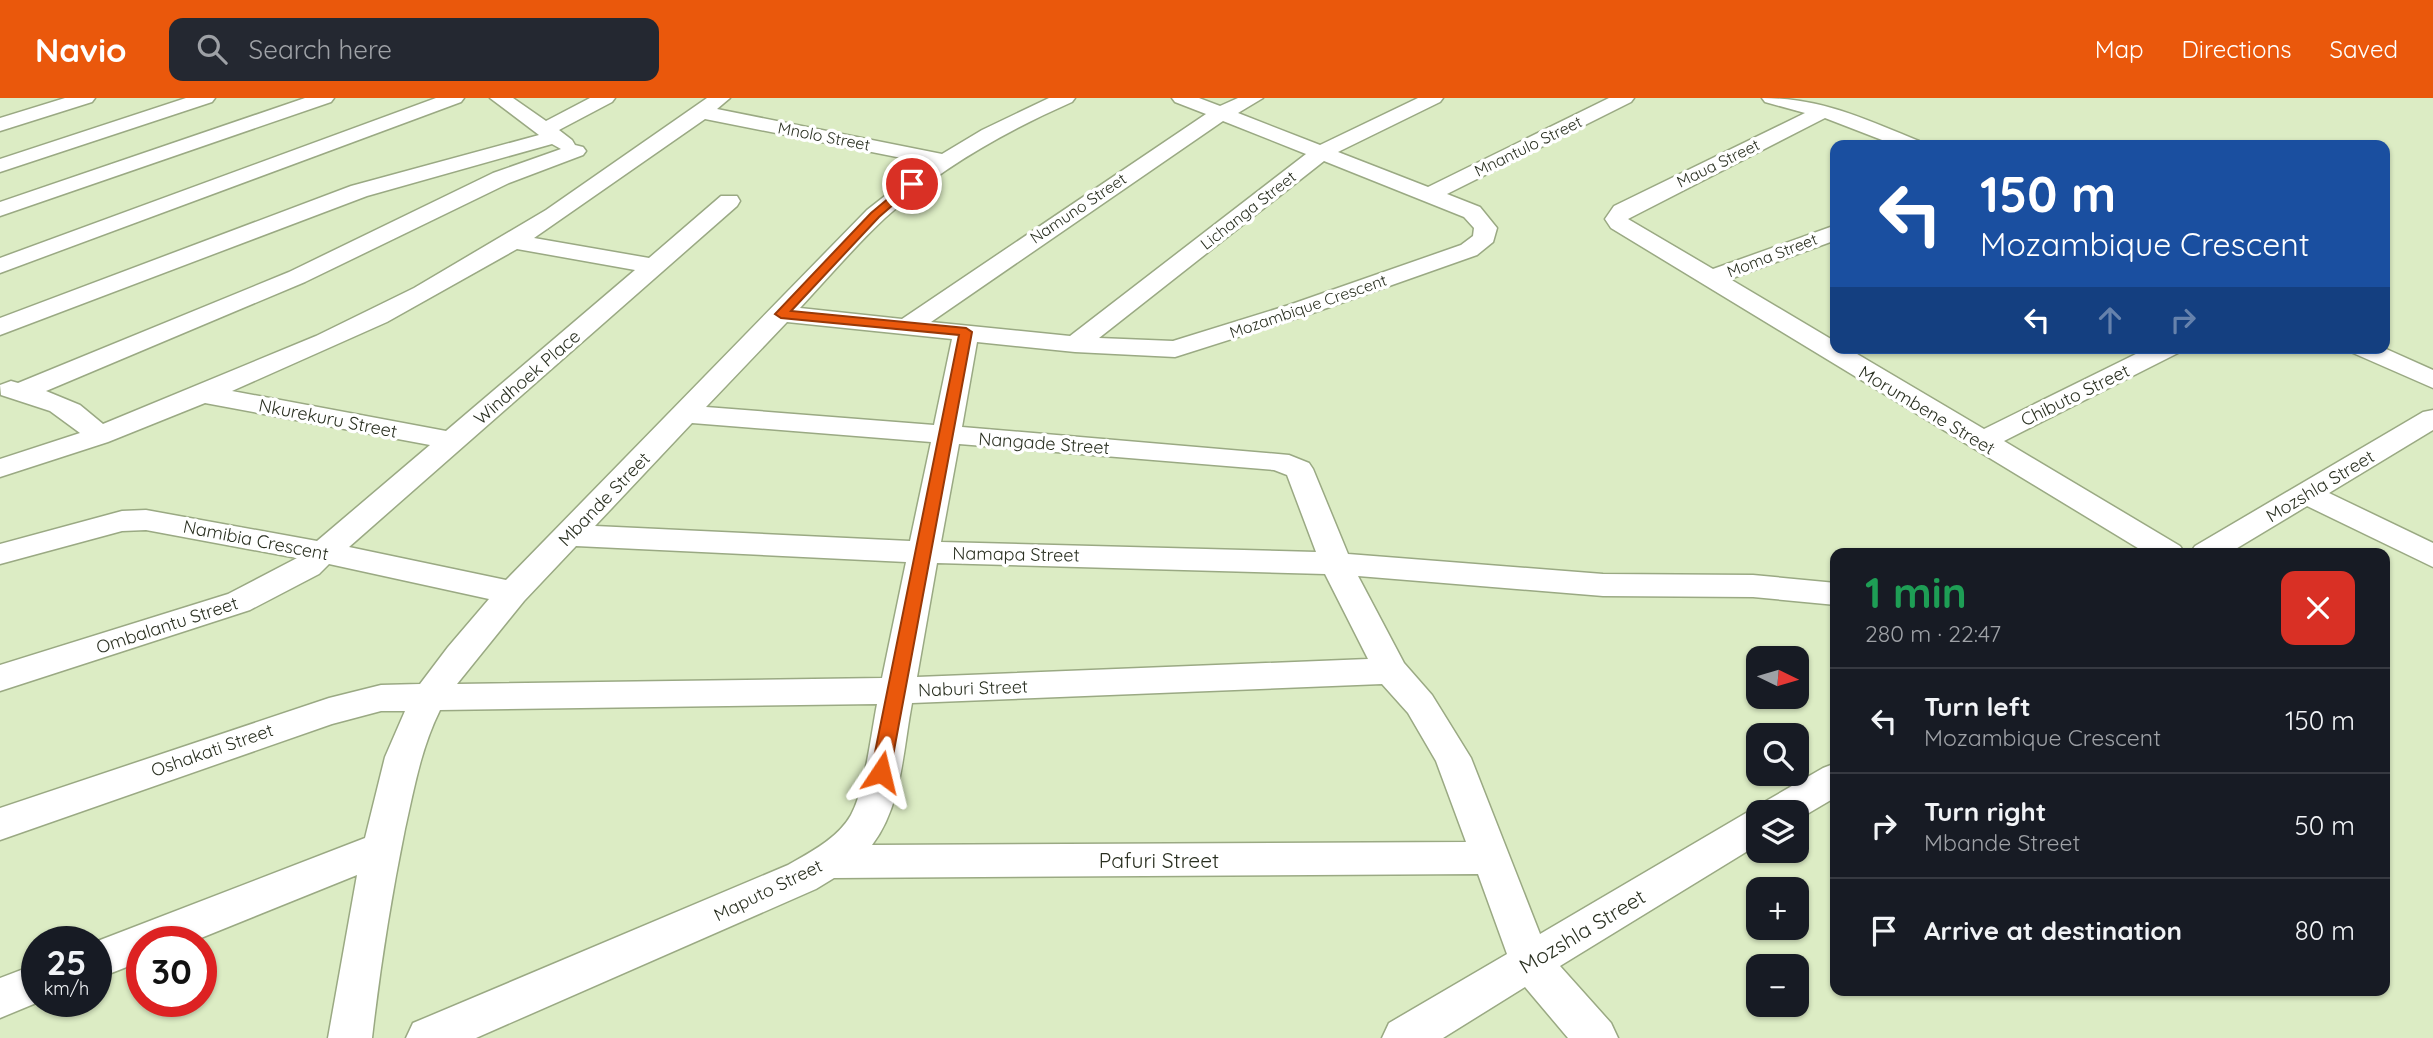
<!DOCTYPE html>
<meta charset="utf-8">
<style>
body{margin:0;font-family:Quicksand,sans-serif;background:#242831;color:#f1f3f6;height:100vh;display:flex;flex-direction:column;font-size:26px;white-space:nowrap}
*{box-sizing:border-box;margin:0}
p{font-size:23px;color:#9ea1a6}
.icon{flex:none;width:38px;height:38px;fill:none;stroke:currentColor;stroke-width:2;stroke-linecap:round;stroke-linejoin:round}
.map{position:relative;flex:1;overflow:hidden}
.drawer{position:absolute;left:1830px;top:450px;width:560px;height:448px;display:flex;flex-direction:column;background:#171b24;border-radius:14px;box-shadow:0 2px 5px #0004}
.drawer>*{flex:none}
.banner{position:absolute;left:1830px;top:42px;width:560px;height:214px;border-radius:14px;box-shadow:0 2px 5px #0004;background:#1a4fa0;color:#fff;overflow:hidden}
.needle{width:46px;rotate:95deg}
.fabs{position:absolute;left:1746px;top:548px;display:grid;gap:14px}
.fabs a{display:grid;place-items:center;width:63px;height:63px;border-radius:14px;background:#171b24;box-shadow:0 2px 5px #0004;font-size:35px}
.speed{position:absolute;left:21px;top:828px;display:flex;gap:14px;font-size:35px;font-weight:700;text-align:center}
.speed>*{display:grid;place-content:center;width:91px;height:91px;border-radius:50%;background:#171b24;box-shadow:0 2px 5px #0004;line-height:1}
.speed small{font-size:18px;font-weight:400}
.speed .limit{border:10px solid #d22;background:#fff;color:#111}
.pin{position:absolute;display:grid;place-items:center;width:60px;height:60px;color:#fff;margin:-30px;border:4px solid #fff;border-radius:50%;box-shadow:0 2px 7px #0007}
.me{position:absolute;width:77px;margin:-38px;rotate:10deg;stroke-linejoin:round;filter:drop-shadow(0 0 5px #0008)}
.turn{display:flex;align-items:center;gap:24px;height:147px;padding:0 35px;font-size:32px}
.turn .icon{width:91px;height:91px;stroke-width:2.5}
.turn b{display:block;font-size:49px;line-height:60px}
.lanes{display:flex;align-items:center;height:66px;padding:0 35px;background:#0003;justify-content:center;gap:35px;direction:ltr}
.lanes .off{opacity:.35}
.round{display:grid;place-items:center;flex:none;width:74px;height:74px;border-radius:14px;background:#242831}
.summary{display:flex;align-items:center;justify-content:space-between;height:119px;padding:0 35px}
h1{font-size:42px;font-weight:700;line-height:52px;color:#1e9e55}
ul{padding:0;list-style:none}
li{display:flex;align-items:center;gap:21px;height:105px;padding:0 35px;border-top:2px solid #363941}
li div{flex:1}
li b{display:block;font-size:26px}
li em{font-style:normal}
header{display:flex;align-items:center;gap:42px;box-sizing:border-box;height:98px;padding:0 35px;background:#ea580c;color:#fff}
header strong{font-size:33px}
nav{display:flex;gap:38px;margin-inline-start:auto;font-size:24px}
.search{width:490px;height:63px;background:#242831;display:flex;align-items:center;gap:18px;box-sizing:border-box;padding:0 24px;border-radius:14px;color:#9ea1a6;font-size:26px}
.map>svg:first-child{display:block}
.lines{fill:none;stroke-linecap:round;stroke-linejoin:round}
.street-casing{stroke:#9aa983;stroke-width:3}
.street{fill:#fff;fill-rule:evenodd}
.route{fill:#ea580c;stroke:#983908;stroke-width:2}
.labels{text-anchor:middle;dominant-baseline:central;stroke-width:7;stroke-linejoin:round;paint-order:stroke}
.far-street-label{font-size:16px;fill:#292f20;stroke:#fff}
.street-label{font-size:18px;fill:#292f20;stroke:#fff}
.near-street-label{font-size:21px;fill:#292f20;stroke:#fff}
</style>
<header>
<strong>Navio</strong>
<div class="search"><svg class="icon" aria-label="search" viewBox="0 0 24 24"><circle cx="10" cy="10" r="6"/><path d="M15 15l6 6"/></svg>Search here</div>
<nav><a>Map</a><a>Directions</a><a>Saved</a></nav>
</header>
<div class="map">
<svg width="2433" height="940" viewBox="0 0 2433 940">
<rect width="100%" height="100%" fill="#dcecc4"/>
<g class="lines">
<defs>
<path id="street" d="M65,0H95L92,4L0,33V20Z
M186,0H215L212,4L0,74V61Z
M305,0H334L331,4L0,118V104Z
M436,0H464L461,4L0,175V160Z
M490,0H513L546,23L590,0H615L612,4L559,32L572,42L575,47L583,49L586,53L583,57L509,85L305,184L46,293L80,307L103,326L316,238L414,190L546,112L707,0H730L717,11L942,56L982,32L1049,0H1075L1072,4C1004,34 940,70 885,120C855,148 828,180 800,210L902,221L1206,16L1175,4L1172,0H1199L1220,8L1238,0H1263L1238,15L1320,47L1418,0H1443L1440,4L1338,54L1428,89L1609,0H1634L1631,4L1447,96L1480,109L1497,130L1493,144L1477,157L1307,217L1175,259L1075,254L977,244L962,329L1289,357L1309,365L1313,371L1348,456L1603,476L1753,477L1836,485V507L1753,499L1603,498L1358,478L1404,565L1432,597L1471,660L1540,836L1746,715L1762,711L1766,703L1823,670L1836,665V699L1797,722V714H1759V746L1560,868L1611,925L1618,940H1568L1525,889L1443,940H1382L1389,925L1507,856L1478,776L834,780L816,791L476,940H406L413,925L788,767C811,754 838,740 851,717C865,691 871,637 877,606L440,612C421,650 414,691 405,731C391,800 380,870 372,940H328L357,777L191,844H142V863L96,881L95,844L365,740L385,659L405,613H381L332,626L0,742V710L329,600L381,587L420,586L448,549L489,501L329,466L319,476L250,512L0,593V567L228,496L297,460L146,432L122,433L0,466V446L122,413L146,412L317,443L430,347L205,305L108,344L0,379V361L80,335L50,313L1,297L0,287L11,283L18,285L289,174L493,75L561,51L552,46L367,98L0,237V220L351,88L539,37ZM705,21L927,65L867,112L506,482L349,449L737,108L740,103L737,98H721L649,160L534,140ZM1223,23L1306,56L1070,238L931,224ZM1324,63L1464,119L1474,130L1473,138L1461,147L1289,207L1173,243L1099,240ZM517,151L635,172L446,333L232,293L387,224ZM787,224L952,241L934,327L706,309ZM692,325L931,344L910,443L595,428ZM959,346L1274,372L1287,377L1316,454L941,444ZM576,448L906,464L882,580L457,586L524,503ZM937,465L1325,476L1368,561L917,579ZM1382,586L1408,615L1436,663L1466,744L872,747C902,708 903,652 912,605Z
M1762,0C1822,0 1865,21 1919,43L1922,47H1895L1825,20L1628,121L1713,171L1836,127V142L1730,181L1836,244V250H1847L1984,331L2148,250H2182L2178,255L2004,343L2180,448L2185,455H2146L1611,130L1605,121L1614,108L1805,15L1765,4Z
M2349,250H2384L2433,272V290L2353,255Z
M2433,312V332L2329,395L2433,445V469L2307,408L2229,455H2190L2195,448L2423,314Z
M37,866V903H41L0,920V880Z"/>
</defs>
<use href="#street" class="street-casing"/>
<use href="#street" class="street"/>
</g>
<path class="route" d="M908,84L917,86L879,119L791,213L966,230L972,234L890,674L887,679L881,681L874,679L871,674L959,237L781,220L775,216L871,115Z"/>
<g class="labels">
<g class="far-street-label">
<text transform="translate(824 38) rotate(11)">Mnolo Street</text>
<text transform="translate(1528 48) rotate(-26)">Mnantulo Street</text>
<text transform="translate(1718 65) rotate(-26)">Maua Street</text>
<text transform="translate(1078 110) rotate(-34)">Namuno Street</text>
<text transform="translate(1248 112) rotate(-38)">Lichanga Street</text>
<text transform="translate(1772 157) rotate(-21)">Moma Street</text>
<text transform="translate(1308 208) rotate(-19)">Mozambique Crescent</text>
</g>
<g class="street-label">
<text transform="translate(527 279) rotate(-41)">Windhoek Place</text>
<text transform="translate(2075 297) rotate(-26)">Chibuto Street</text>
<text transform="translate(1927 312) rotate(31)">Morumbene Street</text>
<text transform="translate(328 320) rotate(11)">Nkurekuru Street</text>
<text transform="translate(1044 345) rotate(4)">Nangade Street</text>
<text transform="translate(2320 388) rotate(-31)">Mozshla Street</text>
<text transform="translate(604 401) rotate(-46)">Mbande Street</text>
<text transform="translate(256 442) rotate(11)">Namibia Crescent</text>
<text transform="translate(1016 456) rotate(1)">Namapa Street</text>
<text transform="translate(167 527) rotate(-18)">Ombalantu Street</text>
<text transform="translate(973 590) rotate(-2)">Naburi Street</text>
<text transform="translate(212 652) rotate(-19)">Oshakati Street</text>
<text transform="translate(768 792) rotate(-26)">Maputo Street</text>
</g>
<g class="near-street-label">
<text x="1159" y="762">Pafuri Street</text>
<text transform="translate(1582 833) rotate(-31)">Mozshla Street</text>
</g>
</g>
</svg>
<div class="fabs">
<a><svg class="needle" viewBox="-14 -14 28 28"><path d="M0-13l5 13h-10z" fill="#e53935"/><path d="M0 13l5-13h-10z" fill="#9ea1a6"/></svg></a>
<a><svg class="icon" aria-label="search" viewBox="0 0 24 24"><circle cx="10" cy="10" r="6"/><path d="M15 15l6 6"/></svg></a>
<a><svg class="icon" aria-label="layers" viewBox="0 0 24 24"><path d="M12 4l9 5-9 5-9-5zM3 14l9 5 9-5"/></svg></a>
<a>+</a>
<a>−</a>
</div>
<div class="speed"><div>25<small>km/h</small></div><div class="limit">30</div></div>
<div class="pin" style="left:912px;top:86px;background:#d93025"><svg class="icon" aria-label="arrive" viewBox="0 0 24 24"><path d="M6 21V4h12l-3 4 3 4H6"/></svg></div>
<svg class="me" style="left:881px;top:674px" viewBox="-20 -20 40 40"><path d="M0-17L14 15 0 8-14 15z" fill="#ea580c" stroke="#fff" stroke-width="4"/></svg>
<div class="banner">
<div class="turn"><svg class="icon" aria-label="left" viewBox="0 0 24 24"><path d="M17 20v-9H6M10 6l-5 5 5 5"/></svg><div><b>150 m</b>Mozambique Crescent</div></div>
<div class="lanes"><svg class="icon" aria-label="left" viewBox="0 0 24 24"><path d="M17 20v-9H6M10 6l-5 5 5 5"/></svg><svg class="icon off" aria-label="ahead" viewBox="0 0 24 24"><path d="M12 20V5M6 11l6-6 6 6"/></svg><svg class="icon off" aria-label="right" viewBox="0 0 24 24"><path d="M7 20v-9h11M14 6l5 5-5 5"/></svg></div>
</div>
<section class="drawer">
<div class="summary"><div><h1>1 min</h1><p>280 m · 22:47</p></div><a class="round" style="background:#d93025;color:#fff"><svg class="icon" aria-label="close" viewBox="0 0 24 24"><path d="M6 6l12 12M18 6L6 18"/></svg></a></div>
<ul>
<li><svg class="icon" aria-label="left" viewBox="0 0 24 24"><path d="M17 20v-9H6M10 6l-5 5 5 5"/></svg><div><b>Turn left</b><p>Mozambique Crescent</p></div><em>150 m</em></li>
<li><svg class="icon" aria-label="right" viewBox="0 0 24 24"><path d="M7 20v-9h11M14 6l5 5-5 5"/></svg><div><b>Turn right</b><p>Mbande Street</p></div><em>50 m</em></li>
<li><svg class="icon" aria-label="arrive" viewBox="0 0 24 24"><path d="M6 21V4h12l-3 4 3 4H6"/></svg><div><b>Arrive at destination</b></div><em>80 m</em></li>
</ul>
</section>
</div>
